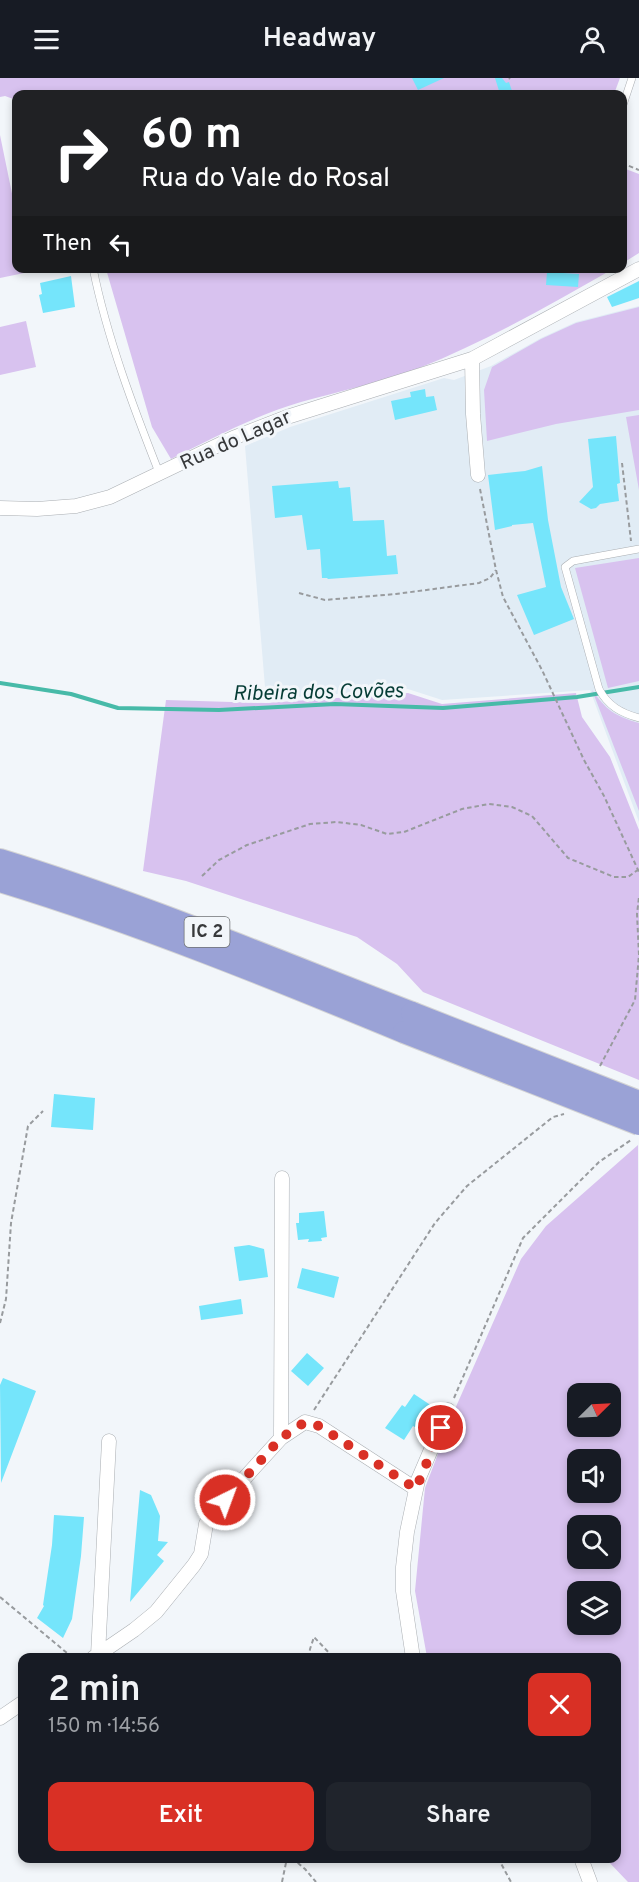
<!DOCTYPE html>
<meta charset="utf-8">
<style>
body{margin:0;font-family:Overpass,sans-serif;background:#20242c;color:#f1f3f6;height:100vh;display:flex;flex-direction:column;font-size:22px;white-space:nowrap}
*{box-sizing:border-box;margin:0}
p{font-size:20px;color:#9ea1a6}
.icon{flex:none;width:33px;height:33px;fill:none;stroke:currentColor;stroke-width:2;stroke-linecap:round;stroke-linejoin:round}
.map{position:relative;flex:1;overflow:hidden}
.side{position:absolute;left:18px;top:1575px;width:603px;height:210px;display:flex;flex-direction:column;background:#171b24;border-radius:12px;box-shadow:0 3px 9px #0003}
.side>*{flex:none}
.banner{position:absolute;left:12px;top:12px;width:615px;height:183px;border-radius:12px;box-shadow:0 3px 9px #0003;background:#202124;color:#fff;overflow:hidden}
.needle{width:39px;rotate:66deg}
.buttons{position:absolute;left:567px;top:1305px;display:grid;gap:12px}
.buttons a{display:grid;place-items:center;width:54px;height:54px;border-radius:12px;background:#171b24;box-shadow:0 3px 9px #0003;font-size:30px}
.pin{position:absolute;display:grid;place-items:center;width:51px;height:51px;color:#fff;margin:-26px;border:3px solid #fff;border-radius:50%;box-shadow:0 2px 6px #0007}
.me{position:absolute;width:66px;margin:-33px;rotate:42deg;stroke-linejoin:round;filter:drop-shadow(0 0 4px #0008)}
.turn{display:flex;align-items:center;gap:21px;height:126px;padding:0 30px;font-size:27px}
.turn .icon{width:78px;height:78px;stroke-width:2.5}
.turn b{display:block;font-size:42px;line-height:51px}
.then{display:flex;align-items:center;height:57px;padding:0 30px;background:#0003;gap:12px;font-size:22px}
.round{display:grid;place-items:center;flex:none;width:63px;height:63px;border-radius:12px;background:#20242c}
.summary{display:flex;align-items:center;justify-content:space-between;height:102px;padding:0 30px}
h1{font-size:36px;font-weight:600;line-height:45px}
.primary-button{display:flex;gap:12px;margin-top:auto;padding:12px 30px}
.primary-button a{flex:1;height:69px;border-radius:12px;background:#d93025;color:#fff;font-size:24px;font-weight:600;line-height:69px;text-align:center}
.primary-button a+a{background:#20242c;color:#f1f3f6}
header{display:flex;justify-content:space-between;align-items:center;height:78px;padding:0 30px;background:#171b24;font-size:27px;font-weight:600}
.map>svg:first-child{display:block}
.built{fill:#e1ecf5}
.green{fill:#d8c2ef;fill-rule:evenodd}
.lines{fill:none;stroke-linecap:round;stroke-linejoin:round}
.stream{stroke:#47baa8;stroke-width:4}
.building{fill:#75e5fb}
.service-casing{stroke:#aaaeb2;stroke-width:8}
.minor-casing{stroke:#aaaeb2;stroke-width:15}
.trunk-casing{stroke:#d3d3d4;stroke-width:24}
.path{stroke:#989b9e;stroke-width:2;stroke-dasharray:4.5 3;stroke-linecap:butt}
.service{stroke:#fff;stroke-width:7}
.minor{stroke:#fff;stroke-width:14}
.trunk{stroke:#9aa2d6;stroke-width:22}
.trunk-bridge-casing{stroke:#d3d3d4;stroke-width:24;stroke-linecap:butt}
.trunk-bridge{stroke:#9aa2d6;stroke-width:22}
.route{stroke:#d93025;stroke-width:10;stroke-dasharray:0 18}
.labels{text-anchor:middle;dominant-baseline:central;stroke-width:6;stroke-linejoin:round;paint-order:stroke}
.shield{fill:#f2f6fa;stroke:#6f7274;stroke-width:1.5}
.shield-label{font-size:18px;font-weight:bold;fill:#37393b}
.street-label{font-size:20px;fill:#37393b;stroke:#f2f6fa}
.water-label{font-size:21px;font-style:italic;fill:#063c35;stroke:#f2f6fa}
</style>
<header><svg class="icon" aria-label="menu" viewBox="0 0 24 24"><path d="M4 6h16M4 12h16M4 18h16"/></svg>Headway<svg class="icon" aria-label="person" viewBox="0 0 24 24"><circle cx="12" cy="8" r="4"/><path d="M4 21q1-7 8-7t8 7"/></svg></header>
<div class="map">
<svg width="639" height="1804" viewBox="0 0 639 1804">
<rect width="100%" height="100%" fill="#f2f6fa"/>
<path class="built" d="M639,228V744L590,612L442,622L408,611L266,621L245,368L290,349L444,300L454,302L491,288L541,260L576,244Z"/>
<path class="green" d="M0,0H620L614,16H16V22L5,18L0,19Z
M0,57L16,135V190L28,191L29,194L0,200Z
M623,90L639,96V175L623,185Z
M106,191H613C550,227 487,263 419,290C380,305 340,313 301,324C256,337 213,360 171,381L152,349Z
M639,229V332L556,346L487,363L484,312L492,289L541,261L576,245Z
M26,243L36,289L0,297V249Z
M639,337V412L626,339Z
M639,480V603L608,610L575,490Z
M592,612C606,632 615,638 639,645V733Z
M408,615L442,626L576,615L582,639L610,679L639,752V1002L423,914L397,886L357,859L186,803L143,793L166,622L266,625Z
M638,1067L639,1804H628L606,1781L616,1780V1580L427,1579L415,1513L425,1410L455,1331L521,1181L546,1148ZM578,1316H610V1348H578ZM578,1382H610V1414H578ZM578,1448H610V1480H578ZM578,1514H610V1546H578Z"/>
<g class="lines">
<path class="stream" d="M0,605L71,616L118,630L219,632L335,626L443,630L577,619L639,609"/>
</g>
<path class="building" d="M412,0H444L418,12Z
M495,0H502L506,5L509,4L513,16H500Z
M547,194L579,196L578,209L546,207Z
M71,198L75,229L43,235L39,217L42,216L40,205Z
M639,203V220L612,229L607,219Z
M425,311L426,319L434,318L437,332L395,342L391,323L411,319L410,314Z
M616,358L620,405L617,406L619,423L600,426L596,430L591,431L579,424L593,409L588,361Z
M542,388L548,442L561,509L574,541L534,557L517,517L546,509L533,445L512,447V448L495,452L488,397L525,393Z
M338,403L339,410L350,409L353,443L384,442L387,478L396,477L398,496L328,501L327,500H322L320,471L307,472L302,437L275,440L272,408Z
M54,1016L95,1020L93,1052L51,1049Z
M324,1133L327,1159L321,1160L322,1163L308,1164L309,1161L298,1162L296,1145H299V1135Z
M249,1167L264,1171L268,1199L239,1203L234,1169Z
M302,1190L339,1199L334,1220L297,1210Z
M241,1221L243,1236L201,1242L199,1228Z
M307,1275L324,1290L308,1308L291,1293Z
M3,1300L36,1313L1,1405L0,1307Z
M414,1316L435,1330L420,1352L413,1348L404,1362L385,1350L402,1327L405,1329Z
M140,1412L151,1417L160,1438L158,1463L168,1464L157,1477L164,1483L130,1524Z
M54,1437L84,1439L81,1478L72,1541L63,1560L37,1540L44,1528L43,1527L52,1467Z"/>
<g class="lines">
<defs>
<path id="service" d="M622,30L632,0
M93,190C107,260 134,331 160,397
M639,471L573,483L565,489L599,611C608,628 621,635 639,640"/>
<path id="minor" d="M472,281L473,336L478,397
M0,430L37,431L76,428L110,419L233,360L287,339L472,281L639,191
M281,1360L282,1100
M98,1577L109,1363
M93,1580L134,1552L156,1534L194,1487L201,1476L206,1446L211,1437L281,1360L305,1344L319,1348L416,1411
M413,1580L403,1513V1489L407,1454L418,1402L448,1332
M0,1640L22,1625
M581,1780L590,1804"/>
<path id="trunk" d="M0,782C140,825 275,882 412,935
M0,803C138,845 271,899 404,954"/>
</defs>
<use href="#service" class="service-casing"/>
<use href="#minor" class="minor-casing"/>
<use href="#trunk" class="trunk-casing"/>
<path class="path" d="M509,0L510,1
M622,85L639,92
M622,385L631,463
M480,411L496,492L503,519L542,592L584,682L604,718L639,794
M299,515L325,522L396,516L479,505L490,500L496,492
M202,798L219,782L247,767L310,746L337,744L361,747L387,756L404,754L462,731L489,726L512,729L532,738L568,780L614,799H628L639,791
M600,988L635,922L639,877L637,836L639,819
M0,1245L6,1221L11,1145L28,1048L43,1033
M454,1320L523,1160L599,1084L631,1062
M314,1332L435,1145L467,1108L553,1039L564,1036
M0,1519L73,1580
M309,1580L310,1571L314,1559L334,1580
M292,1780L305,1791L316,1804
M498,1780L511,1804
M282,1804L287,1780"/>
<use href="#service" class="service"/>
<use href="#minor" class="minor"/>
<use href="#trunk" class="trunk"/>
<defs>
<path id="trunk-bridge" d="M412,935L639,1024
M404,954L639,1046"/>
</defs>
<use href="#trunk-bridge" class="trunk-bridge-casing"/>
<use href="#trunk-bridge" class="trunk-bridge"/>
</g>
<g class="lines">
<path class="route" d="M225,1422L281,1360L305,1344L319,1348L416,1411L441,1350"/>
</g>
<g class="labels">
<rect class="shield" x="184.5" y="839" width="45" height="30" rx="4.5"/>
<g class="shield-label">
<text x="207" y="854">IC 2</text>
</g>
<g class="street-label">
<text transform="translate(236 363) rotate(-24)">Rua do Lagar</text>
</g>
<g class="water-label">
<text transform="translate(318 615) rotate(-1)">Ribeira dos Covões</text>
</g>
</g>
</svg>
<div class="buttons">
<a><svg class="needle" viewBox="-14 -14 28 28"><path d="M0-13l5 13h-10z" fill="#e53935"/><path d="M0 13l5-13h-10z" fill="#9ea1a6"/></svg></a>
<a><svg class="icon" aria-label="sound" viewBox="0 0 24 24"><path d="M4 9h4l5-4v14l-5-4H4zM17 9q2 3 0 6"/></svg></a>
<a><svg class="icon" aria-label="search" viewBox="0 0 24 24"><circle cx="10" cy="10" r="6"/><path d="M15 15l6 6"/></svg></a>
<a><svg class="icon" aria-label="layers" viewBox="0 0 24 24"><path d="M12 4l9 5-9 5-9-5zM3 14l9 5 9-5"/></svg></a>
</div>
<div class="pin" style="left:441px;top:1350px;background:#d93025"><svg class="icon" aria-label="arrive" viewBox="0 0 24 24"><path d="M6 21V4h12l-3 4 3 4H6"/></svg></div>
<svg class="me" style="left:225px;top:1422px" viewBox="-20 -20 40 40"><circle r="17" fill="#d93025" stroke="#fff" stroke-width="3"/><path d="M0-11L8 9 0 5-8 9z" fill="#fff"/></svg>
<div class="banner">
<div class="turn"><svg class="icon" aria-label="right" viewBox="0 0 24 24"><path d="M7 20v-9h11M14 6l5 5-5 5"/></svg><div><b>60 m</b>Rua do Vale do Rosal</div></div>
<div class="then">Then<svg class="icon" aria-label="left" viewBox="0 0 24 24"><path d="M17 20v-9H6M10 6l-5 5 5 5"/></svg></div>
</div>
<section class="side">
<div class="summary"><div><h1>2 min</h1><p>150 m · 14:56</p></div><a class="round" style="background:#d93025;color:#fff"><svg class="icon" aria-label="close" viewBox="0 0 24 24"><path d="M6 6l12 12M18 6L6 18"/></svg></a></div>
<div class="primary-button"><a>Exit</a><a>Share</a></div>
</section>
</div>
